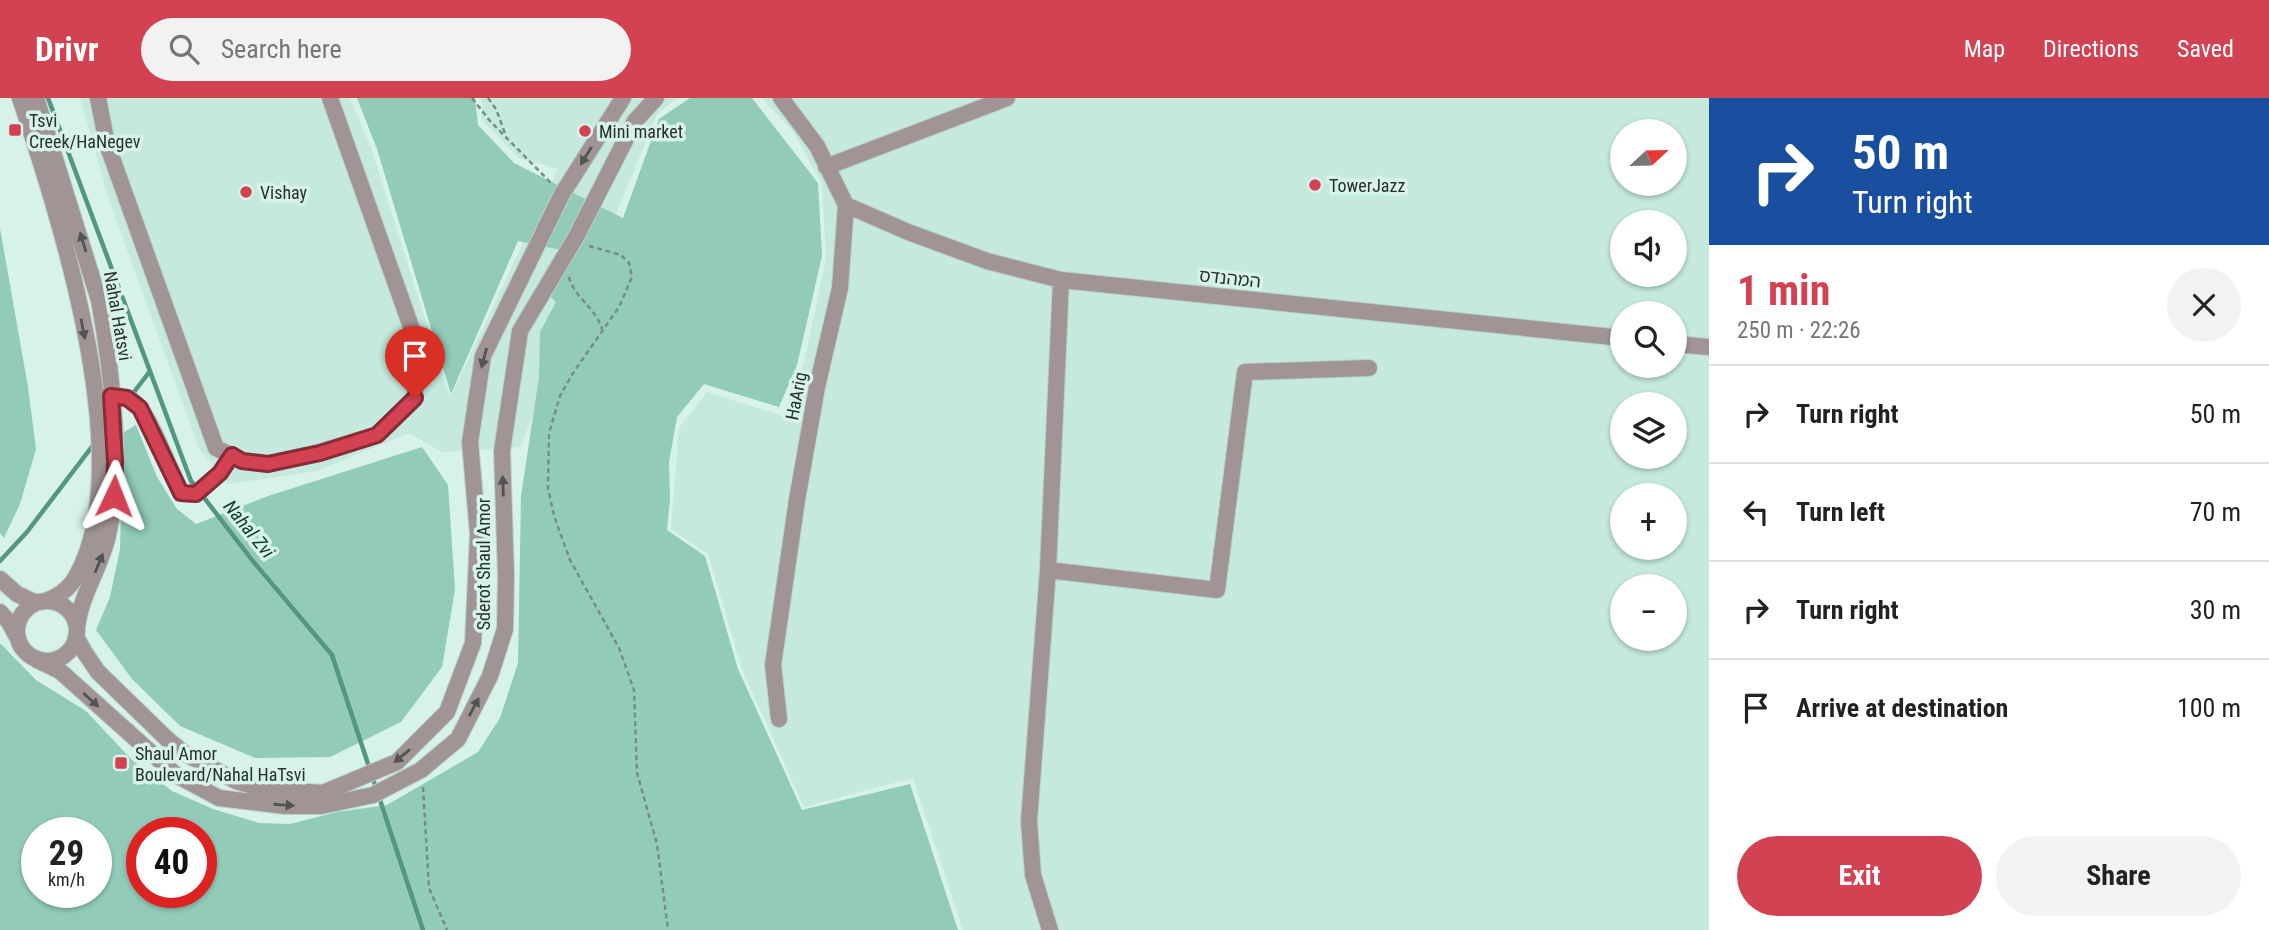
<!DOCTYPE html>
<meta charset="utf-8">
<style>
body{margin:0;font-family:"Roboto Condensed","Noto Sans Hebrew",sans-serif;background:#f2f2f2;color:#222;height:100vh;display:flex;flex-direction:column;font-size:26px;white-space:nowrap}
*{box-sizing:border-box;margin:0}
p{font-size:23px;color:#767676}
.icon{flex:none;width:38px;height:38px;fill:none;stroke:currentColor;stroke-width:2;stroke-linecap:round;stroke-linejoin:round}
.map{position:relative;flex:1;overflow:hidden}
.details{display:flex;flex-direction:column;background:#fff;width:560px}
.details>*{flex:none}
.guide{background:#1a4fa0;color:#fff;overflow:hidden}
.needle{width:46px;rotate:68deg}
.buttons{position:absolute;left:1610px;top:21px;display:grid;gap:14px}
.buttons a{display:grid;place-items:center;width:77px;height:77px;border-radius:50%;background:#fff;box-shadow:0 2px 5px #0004;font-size:35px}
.speed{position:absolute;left:21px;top:719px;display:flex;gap:14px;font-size:35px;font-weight:700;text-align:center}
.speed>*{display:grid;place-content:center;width:91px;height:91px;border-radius:50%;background:#fff;box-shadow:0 2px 5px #0004;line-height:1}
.speed small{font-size:18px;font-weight:400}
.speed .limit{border:10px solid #d22;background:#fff;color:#111}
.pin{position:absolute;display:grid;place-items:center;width:60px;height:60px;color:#fff;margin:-72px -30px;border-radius:50% 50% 50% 0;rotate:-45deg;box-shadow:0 0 7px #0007}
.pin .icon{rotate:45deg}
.me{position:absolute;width:77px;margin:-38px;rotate:2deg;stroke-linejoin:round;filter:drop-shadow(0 0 5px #0008)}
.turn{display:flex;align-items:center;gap:24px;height:147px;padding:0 28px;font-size:32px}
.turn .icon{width:91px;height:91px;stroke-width:2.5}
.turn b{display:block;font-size:49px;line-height:60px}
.round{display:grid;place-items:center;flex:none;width:74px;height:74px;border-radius:37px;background:#f2f2f2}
.head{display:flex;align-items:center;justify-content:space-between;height:119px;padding:0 28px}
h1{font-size:42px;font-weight:700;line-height:52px;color:#d24253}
.primary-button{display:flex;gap:14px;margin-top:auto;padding:14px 28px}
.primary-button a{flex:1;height:80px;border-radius:42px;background:#d24253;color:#fff;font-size:28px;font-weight:700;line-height:80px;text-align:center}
.primary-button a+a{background:#f2f2f2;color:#222}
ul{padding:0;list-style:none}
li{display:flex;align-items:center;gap:21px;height:98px;padding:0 28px;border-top:2px solid #e0e0e0}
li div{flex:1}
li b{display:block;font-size:26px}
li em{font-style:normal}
header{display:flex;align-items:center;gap:42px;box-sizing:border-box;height:98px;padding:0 35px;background:#d24253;color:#fff}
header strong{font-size:33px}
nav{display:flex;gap:38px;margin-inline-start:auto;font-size:24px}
.search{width:490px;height:63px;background:#f2f2f2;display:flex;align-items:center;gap:18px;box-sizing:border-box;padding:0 24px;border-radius:38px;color:#767676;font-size:26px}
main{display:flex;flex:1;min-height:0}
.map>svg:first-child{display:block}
.built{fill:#c5e9dc;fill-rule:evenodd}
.green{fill:#92ccb8;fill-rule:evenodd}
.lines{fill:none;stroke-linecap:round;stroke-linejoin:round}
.stream{stroke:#539681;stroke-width:4.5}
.minor-casing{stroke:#b7cfc7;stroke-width:18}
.path{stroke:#798c85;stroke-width:2.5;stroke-dasharray:5 3.5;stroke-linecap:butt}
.minor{stroke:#a09494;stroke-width:16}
.oneway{fill:#515452}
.route-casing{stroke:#882b36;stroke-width:18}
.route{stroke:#d24253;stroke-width:12}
.poi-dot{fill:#d24253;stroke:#d7f2e8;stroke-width:2.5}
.labels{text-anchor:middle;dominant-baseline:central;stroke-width:7;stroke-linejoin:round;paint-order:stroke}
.poi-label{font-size:18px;fill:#27322e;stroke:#d7f2e8;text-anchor:start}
.street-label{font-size:18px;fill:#27322e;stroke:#d7f2e8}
.water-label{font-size:19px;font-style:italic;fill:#0f392d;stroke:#d7f2e8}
</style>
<header>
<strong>Drivr</strong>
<div class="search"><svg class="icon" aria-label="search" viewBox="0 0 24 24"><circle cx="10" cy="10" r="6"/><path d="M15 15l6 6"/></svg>Search here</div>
<nav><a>Map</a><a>Directions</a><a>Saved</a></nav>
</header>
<main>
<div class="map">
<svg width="1709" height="832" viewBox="0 0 1709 832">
<rect width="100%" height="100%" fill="#d7f2e8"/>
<path class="built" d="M80,0H350L371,50L450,300L558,71L519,60L481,21L482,0H677L657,16L520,349L442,354L409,335L317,373L228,386L199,350L109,102Z
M762,0H1709V832H963L913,680L804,709L742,571L708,456L671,431L679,330L707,294L783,318L804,265L826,161L822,86L794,35ZM1622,33H1675V86H1622ZM1622,124H1675V177H1622ZM1622,215H1675V268H1622ZM1622,306H1675V359H1622ZM1622,397H1675V450H1622ZM1622,488H1675V541H1622Z"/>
<path class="green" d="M357,0H475L478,27L514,65L623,120L659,21L690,0H752L818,85L822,158L797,267L779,309L704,286L677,319L669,364L670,401L667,432L705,458L738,571L802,712L910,686L958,832H0V545L36,582L86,613L132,662L172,693L213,711L259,725L290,726L337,714L387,707L478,654L500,620L518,565L521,398L539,279L540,234L556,204L549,197L561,152L518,143L451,296L377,51ZM37,735H96V794H37ZM142,735H201V794H142Z
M0,130L28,289L36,351L20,406L4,440L0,435Z
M136,327L157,379L177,411L196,426L268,398L422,349L448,387L455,491L442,569L401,624L330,659L255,660L180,628L132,581L96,532L110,499L120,451L123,335Z"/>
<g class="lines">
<path class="stream" d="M48,0L191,383L197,390
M131,298L150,273
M202,397L252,462L332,557L423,832
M0,463L27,434L94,346"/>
<defs>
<path id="minor" d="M20,0C59,118 130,338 86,457C77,480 70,494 46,503
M36,0L99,202C112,272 123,368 108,437C101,469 81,496 77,529
M98,0L107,46L216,350L242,363L268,366L320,354L377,337L415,300V240L330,0
M826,69L1007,0
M846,107L908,134L987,163L1061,182L1622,240
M1675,246L1709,249
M103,299C113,297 127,297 135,305C150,317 171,375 181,395L196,396L220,375L232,357
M1048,472L1217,492L1245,274L1369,270
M0,481L17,496L36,505
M17 533a30 30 0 1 1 60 0a30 30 0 1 1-60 0Z
M0,514L9,524L16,537
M76,539L85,555L98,574L167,641L184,655L236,683L262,691L323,695L397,664L447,614L473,545L478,436L470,344L483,258L562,96L623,0
M37,562L60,573L176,677L219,700L285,708H321L373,697L421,672L458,641L490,578L505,531L506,478L502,353L520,233L576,139L635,23L656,0
M779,621L773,567L797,402L817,289L840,190L846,107L817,48L781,0
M1050,832L1033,777L1029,723L1048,472L1061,182"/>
</defs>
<use href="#minor" class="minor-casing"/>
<path class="path" d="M472,0L490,23L551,85
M488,0L496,11L506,38
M589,148L621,157L629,165L632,179L619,209L573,275L560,298L549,335L548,390L554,418L570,462L619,550L634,592L637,675L657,746L668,832
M569,179C575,201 594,207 602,231
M423,689L429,790L447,832"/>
<use href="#minor" class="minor"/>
</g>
<defs><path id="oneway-solid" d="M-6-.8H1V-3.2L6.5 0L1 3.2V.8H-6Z" transform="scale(1.75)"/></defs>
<g class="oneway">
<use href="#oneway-solid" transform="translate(586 58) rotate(122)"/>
<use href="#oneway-solid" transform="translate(83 144) rotate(-107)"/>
<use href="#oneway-solid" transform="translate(83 231) rotate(79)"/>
<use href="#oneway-solid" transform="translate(484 260) rotate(105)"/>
<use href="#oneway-solid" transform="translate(503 388) rotate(-92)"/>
<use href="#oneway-solid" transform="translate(99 465) rotate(-68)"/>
<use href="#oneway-solid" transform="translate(91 602) rotate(42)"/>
<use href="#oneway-solid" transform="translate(474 609) rotate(-62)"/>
<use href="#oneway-solid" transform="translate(402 658) rotate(140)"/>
<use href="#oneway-solid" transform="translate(284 707) rotate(4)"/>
</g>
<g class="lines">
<defs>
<path id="route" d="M114,398L115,363L111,298L127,300L140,310L181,395L196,396L220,375L232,357L242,363L268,366L320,355L377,337L415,300"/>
</defs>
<use href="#route" class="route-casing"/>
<use href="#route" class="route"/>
</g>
<g class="poi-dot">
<rect x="8" y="25" width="14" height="14" rx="3.5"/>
<circle cx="585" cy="33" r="7"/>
<circle cx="1315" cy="87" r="7"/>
<circle cx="246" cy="94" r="7"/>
<rect x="114" y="658" width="14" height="14" rx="3.5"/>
</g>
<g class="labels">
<g class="poi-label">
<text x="29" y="22">Tsvi<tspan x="29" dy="21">Creek/HaNegev</tspan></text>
<text x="599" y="33">Mini market</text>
<text x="1329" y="87">TowerJazz</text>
<text x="260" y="94">Vishay</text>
<text x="135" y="655">Shaul Amor<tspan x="135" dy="21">Boulevard/Nahal HaTsvi</tspan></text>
</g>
<g class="street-label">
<text transform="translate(1230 180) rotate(6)">המהנדס</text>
<text transform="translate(118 218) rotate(80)">Nahal Hatsvi</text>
<text transform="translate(796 298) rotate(-79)">HaArig</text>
<text transform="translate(483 466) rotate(-90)">Sderot Shaul Amor</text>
</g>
<g class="water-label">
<text transform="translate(249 431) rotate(51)">Nahal Zvi</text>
</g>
</g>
</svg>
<div class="buttons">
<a><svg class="needle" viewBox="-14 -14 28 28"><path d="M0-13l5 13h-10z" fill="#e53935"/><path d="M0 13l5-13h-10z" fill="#767676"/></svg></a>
<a><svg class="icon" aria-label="sound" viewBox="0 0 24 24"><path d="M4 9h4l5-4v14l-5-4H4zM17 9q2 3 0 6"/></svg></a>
<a><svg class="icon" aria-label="search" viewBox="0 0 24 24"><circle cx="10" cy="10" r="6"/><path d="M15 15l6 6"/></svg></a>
<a><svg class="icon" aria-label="layers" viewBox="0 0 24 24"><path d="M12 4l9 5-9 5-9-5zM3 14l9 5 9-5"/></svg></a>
<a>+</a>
<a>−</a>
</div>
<div class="speed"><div>29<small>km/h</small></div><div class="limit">40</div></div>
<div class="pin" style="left:415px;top:300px;background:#d93025"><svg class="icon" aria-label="arrive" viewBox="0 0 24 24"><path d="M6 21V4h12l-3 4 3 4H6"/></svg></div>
<svg class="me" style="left:114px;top:398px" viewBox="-20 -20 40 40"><path d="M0-17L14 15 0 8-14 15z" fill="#d24253" stroke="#fff" stroke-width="4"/></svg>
</div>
<section class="details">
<div class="guide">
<div class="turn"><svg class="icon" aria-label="right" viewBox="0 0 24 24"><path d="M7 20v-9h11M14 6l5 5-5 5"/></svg><div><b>50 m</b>Turn right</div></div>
</div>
<div class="head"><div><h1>1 min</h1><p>250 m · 22:26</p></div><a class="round"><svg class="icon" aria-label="close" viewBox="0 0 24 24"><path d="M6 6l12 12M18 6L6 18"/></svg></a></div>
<ul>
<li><svg class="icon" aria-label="right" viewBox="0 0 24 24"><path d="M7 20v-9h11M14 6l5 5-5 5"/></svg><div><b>Turn right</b></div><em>50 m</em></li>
<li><svg class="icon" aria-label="left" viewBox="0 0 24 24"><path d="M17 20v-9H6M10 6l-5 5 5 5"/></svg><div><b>Turn left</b></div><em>70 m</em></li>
<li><svg class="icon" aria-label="right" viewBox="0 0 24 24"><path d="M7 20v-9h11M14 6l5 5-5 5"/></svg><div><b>Turn right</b></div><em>30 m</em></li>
<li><svg class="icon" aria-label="arrive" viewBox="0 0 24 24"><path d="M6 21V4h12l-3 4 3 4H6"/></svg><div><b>Arrive at destination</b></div><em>100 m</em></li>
</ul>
<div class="primary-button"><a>Exit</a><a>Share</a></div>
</section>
</main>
